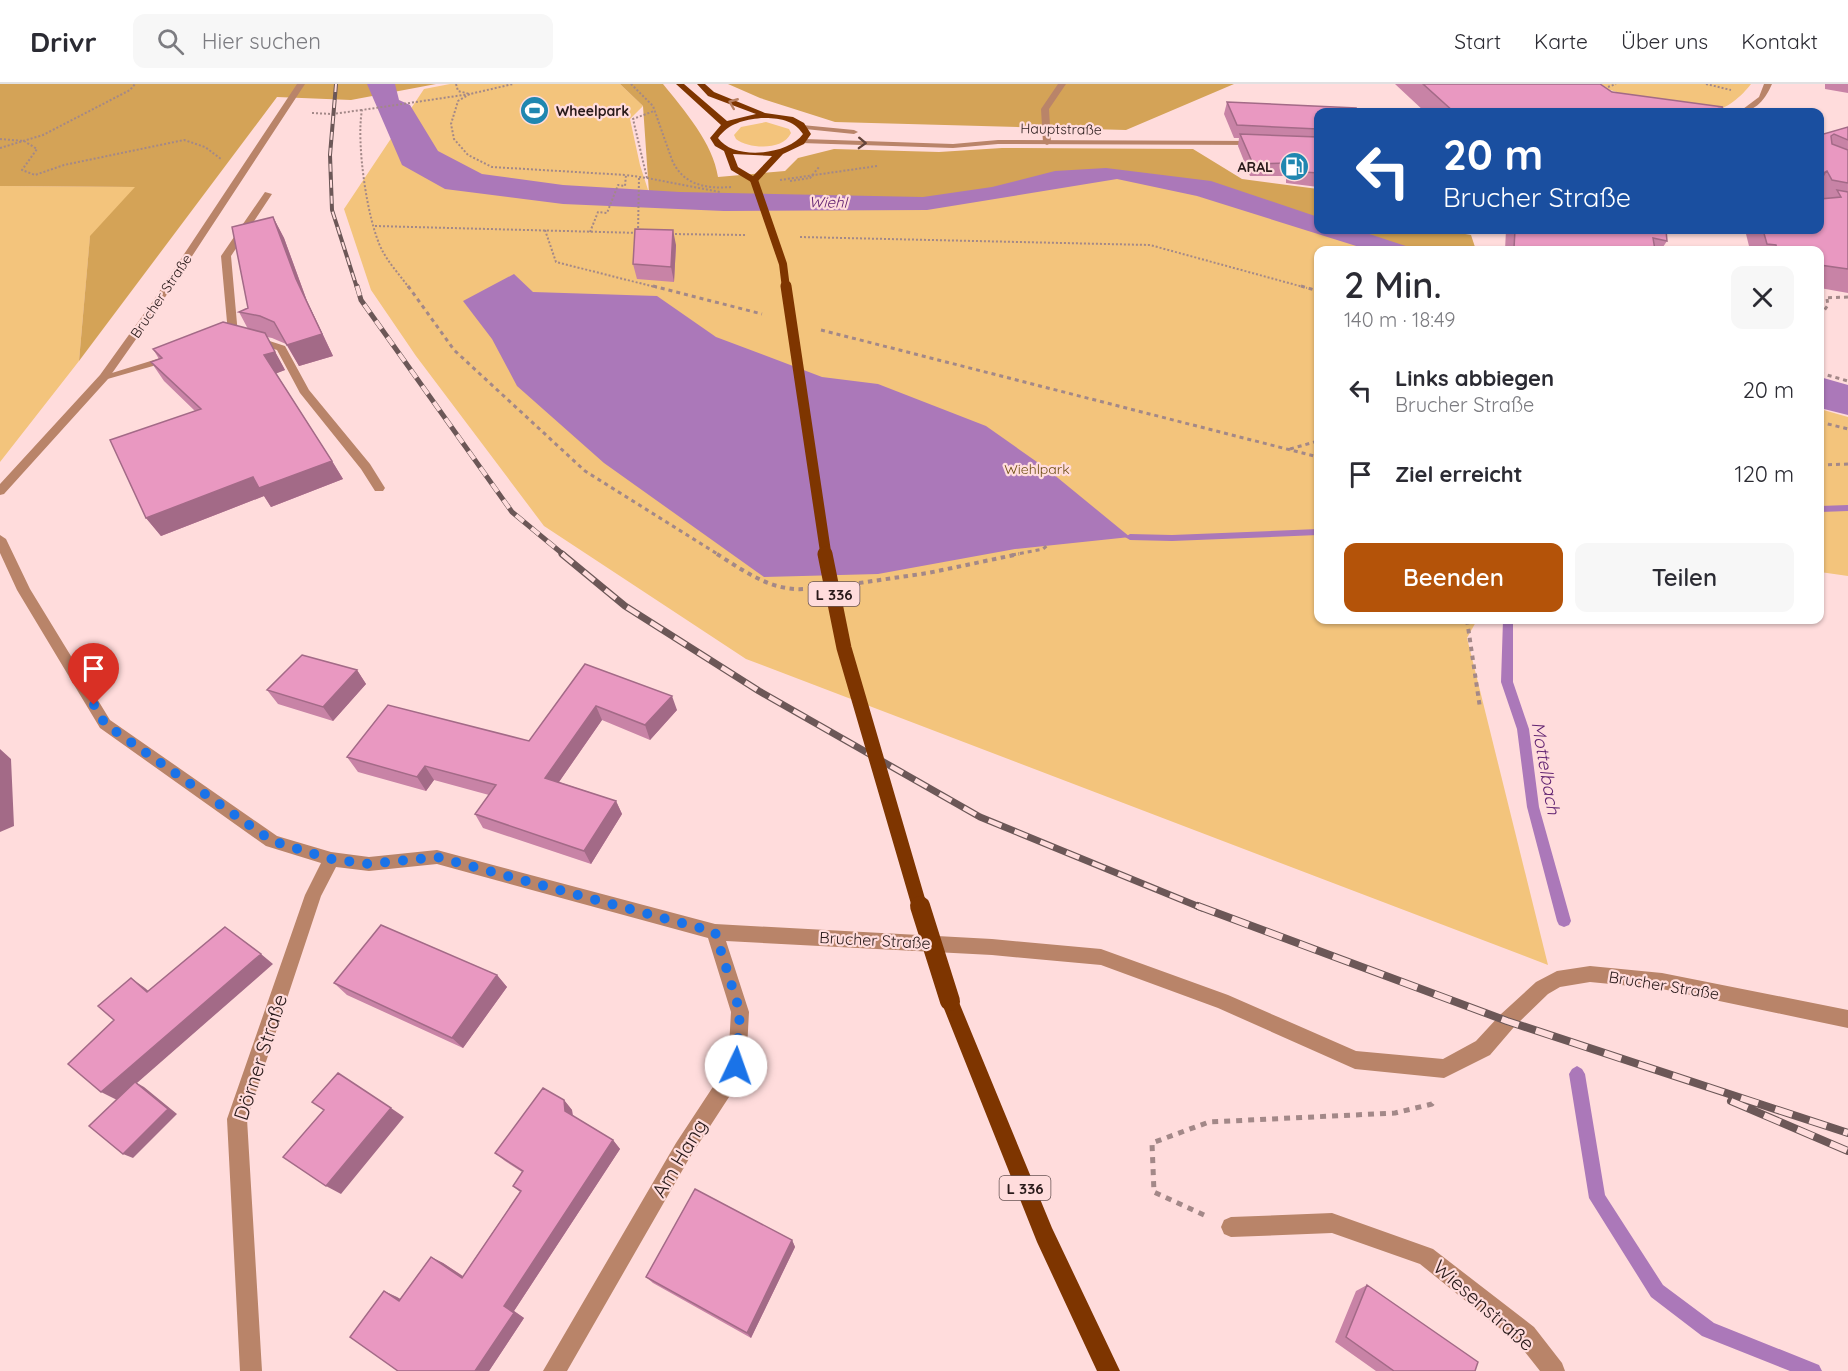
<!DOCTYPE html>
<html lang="de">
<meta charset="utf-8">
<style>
body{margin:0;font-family:Quicksand,sans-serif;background:#f7f7f7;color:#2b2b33;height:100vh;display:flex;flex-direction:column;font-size:22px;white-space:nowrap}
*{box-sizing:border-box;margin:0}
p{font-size:20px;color:#7c7c81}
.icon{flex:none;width:33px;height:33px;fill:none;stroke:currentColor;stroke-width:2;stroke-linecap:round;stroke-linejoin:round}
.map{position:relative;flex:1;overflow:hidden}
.drawer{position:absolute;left:1314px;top:162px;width:510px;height:378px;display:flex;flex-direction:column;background:#fff;border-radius:12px;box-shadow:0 2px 4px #0004}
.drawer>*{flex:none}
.hud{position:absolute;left:1314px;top:24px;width:510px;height:126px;border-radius:12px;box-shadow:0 2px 4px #0004;background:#1a4fa0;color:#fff;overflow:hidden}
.pin{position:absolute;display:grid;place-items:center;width:51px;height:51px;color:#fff;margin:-62px -26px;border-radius:50% 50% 50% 0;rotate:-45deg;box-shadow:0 0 6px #0007}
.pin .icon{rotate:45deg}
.me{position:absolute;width:66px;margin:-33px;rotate:3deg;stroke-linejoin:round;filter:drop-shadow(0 0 4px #0008)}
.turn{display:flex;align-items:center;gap:21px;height:126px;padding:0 30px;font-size:27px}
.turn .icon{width:78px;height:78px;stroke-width:2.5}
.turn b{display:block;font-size:42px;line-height:51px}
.round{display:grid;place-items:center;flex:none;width:63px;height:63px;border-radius:12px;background:#f7f7f7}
.headline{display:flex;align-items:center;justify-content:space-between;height:102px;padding:0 30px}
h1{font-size:36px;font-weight:600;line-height:45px}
.button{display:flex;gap:12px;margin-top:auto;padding:12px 30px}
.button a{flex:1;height:69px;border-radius:12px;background:#b45309;color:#fff;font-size:24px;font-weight:600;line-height:69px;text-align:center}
.button a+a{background:#f7f7f7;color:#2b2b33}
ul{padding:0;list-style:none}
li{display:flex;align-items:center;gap:18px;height:84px;padding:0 30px}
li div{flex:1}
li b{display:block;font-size:22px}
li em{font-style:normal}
header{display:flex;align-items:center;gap:36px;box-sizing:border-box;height:84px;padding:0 30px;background:#fff;border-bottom:2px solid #e1e1e2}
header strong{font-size:28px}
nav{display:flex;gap:33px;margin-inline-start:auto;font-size:21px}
.search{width:420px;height:54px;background:#f7f7f7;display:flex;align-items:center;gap:15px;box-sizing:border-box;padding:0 21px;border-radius:12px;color:#7c7c81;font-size:22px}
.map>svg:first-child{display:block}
.green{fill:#f3c47c}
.forest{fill:#d4a357}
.water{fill:#ab78b9}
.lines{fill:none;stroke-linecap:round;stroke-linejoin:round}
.stream{fill:#ab78b9;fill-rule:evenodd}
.path-far3{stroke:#a38888;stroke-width:2;stroke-dasharray:2 2;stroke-linecap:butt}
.path-far2{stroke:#a38888;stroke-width:3;stroke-dasharray:4 4;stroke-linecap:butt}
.path-far1{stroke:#a38888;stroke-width:4;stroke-dasharray:4.5 4.5;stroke-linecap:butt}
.path{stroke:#a38888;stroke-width:5;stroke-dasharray:6 6;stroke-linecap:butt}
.service{fill:#b98469;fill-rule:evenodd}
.minor{fill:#b98469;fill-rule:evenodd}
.tertiary{fill:#b98469;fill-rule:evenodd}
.primary{fill:#7e3500;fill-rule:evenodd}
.rail-far3-casing{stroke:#6c5757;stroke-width:4}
.rail-far2-casing{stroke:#6c5757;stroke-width:5}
.rail-far1-casing{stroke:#6c5757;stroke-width:7}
.rail-casing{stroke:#6c5757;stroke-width:8}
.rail-far3{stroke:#ffdcdc;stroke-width:2;stroke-dasharray:8;stroke-linecap:butt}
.rail-far2{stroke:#ffdcdc;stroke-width:4;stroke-dasharray:10;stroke-linecap:butt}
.rail-far1{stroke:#ffdcdc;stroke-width:4.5;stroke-dasharray:14;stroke-linecap:butt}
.rail{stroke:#ffdcdc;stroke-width:6;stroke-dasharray:18;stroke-linecap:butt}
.path-bridge{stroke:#a38888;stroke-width:2;stroke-dasharray:2 2;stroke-linecap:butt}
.primary-bridge-far3{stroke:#7e3500;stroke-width:8}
.primary-bridge-far2{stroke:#7e3500;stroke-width:11}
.primary-bridge-far1{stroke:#7e3500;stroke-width:15}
.primary-bridge{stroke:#7e3500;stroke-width:20}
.wall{fill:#c883a6}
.shaded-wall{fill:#a36a87}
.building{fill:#e998c1;stroke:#a36a87;stroke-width:1.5}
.oneway{stroke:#b88063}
.oneway2{stroke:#63443a}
.route{stroke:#1a73e8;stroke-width:10;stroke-dasharray:0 18}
.labels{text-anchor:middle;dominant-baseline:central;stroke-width:4.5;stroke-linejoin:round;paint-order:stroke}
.far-poi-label{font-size:14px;font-weight:bold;fill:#291a1a;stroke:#ffdcdc;text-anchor:start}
.far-street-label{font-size:14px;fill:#291a1a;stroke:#ffdcdc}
.far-park-label{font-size:14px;fill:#6f4e14;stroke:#ffdcdc}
.far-water-label{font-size:15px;font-style:italic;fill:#612271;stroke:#ffdcdc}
.shield{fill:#ffdcdc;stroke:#695454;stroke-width:1.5}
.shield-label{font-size:15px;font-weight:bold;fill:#291a1a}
.street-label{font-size:16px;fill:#291a1a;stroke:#ffdcdc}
.water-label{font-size:18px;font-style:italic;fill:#612271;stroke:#ffdcdc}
.near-street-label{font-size:20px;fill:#291a1a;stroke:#ffdcdc}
</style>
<header>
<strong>Drivr</strong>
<div class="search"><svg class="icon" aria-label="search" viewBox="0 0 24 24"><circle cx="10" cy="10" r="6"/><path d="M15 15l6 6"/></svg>Hier suchen</div>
<nav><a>Start</a><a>Karte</a><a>Über uns</a><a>Kontakt</a></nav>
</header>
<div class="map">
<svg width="1848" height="1287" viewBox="0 0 1848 1287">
<rect width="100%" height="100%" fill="#ffdcdc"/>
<path class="green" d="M450,0H620L643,22L630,35L640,81L649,109L1111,87L1318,146L1376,166H1318V536H1477L1467,554L1548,881L746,575L544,442L416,272L371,206L344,125L424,5Z
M1592,0H1751C1742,12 1726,26 1710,28C1680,33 1623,9 1592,0Z
M766,38L789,45L791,49C783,67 749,65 736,55L734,51L741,43Z
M0,102L136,103L90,153L79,277L0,378Z
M1820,325L1848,333V492L1820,488Z"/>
<path class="forest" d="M0,0H436L351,16L277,13L79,277L90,152L135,103L0,102Z
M620,0H663C684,26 713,59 718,93L785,87L798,74L834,65L939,68L1002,64L1193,65L1242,95L1318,105V136L1111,87L969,111L906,117L649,109L643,22Z
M728,0H1234L1126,46L835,38L760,14Z
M1345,146H1442L1471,151L1476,166H1376Z"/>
<path class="water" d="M367,0H395L399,16L410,21L438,67L482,90L563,101L680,108L923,113L992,103L1055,87L1106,84L1211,97L1318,133V146H1357L1418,166H1369L1197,112L1117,95L927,126L724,127L563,120L445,105L402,81Z
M514,190L533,208L657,212L716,253L822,293L878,300L986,342L1047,385L1130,453L1015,465L878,490L764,493L604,379L517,302L492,255L463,217Z
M1820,293L1848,301V331L1820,324Z"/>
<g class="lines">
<path class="stream" d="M1848,421V427L1820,428V422Z
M1318,445V451L1172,457L1130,456L1125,453L1130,450L1172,451Z
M1503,536H1513V598L1529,645L1539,723L1571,837L1569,841L1564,843L1559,841L1557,837L1527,723L1517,645L1501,598Z
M1577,982L1582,985L1585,990L1605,1111L1663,1201L1714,1239L1819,1281L1822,1287H1790L1702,1252L1651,1213L1589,1114L1569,990L1572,985Z"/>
<path class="path-far3" d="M456,0L458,7L470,10L458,17L451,40L454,55L468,71L492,83L626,91
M631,0L653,22L672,76
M1706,0L1731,6
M1608,3L1616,0
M312,29L332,30L362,26
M0,55L24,57L37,65L22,86L35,91L64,81L184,56L205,63L221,75
M0,64L43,51L130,6L135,0
M647,94L720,108
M790,97L810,94L819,83
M375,142L640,149
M545,146L556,178L659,204
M590,148L598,128L607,129L618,101L625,102L626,91L647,94L633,35L654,27
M638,148L639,93
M671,150L745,151
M800,153L1150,161L1307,204
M409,204C401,192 389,180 382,166C367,137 356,58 362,26L470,10L513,0"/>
<path class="path-far2" d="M408,202L454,266L585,387L719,471
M653,202L762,230
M1301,202L1318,207
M1820,214L1848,213
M1820,232L1828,221L1827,215
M821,246L1318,373
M1820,289L1848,297
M1820,338L1848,345
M1290,365L1318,357
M1820,381L1848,380
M1012,471L1043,465L1049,460"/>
<path class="path-far1" d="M717,470C744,487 771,507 804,505
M859,499L928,489L1019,470
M1467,536L1480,624"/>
<path class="path" d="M1204,1131L1154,1108L1152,1059L1209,1038L1395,1029L1432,1020L1435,1016"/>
<path class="service" d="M265,108L272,110L231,172L238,251L228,256H220V252L228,249L221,172Z
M251,251L285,262L309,306L370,380L385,404L383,407H375L361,385L300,309L277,266L247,256V252Z
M170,271L174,272V276L104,296L99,293Z"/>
<path class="minor" d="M297,0H305L160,221L108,295L4,410L0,411V400L100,291L151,220Z
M1058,0H1066L1049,25L1051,59L1047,61L1043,59L1041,25Z
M0,451L6,455L30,505L110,636L277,752L331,768L369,773L437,766L715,840L992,855L1101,865L1228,911L1356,967L1443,975L1476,957L1500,931L1536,898L1557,887L1590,882L1662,889L1848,926V944L1662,905L1590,898L1560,903L1548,910L1514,943L1490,971L1444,994L1355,985L1218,924L1101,881L992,871L726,857L749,928L746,983L744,990L690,1073L567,1287H543L676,1059L728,980L731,928L708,854L437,780L369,787L336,783L321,812L247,1035L262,1287H240L227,1035L305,811L321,779L266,762L100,644L17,506L0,469Z
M1332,1129L1433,1165L1534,1243L1562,1279L1565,1287H1540L1518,1259L1420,1180L1332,1149L1231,1153L1224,1150L1221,1143L1224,1136L1231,1133Z"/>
<path class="tertiary" d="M1764,0H1772C1766,14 1756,28 1739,28L1759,13Z
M802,41L854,46L858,48L854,50L805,45H802Z
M804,55L953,60L998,56L1257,57L1261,59L1257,61L998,60L953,64L801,59L800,57Z"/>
<path class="primary" d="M676,0H684L727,37L756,30L708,12L697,0H705L714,8L765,29L793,33L804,39L811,50L804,60L783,70L757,98H751L731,86L724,67L715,62L710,54L721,41ZM761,34C778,34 793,35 803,50C788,71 734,77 718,54C729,39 744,36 761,34ZM733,70L772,72L753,92L738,83Z
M950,908L956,911L1052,1144L1120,1287H1097L1037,1158L941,917L944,911Z"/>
<defs>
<path id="rail-far3" d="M336,0L330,71L332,126L357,204"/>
<path id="rail-far2" d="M357,202L361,216L512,428L564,471"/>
<path id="rail-far1" d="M562,470L625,522L759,607L980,733L1202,824"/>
<path id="rail" d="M1198,822L1507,937L1848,1049
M1731,1017L1848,1067"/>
</defs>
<use href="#rail-far3" class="rail-far3-casing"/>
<use href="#rail-far2" class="rail-far2-casing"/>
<use href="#rail-far1" class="rail-far1-casing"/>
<use href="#rail" class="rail-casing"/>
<use href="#rail-far3" class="rail-far3"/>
<use href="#rail-far2" class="rail-far2"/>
<use href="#rail-far1" class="rail-far1"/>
<use href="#rail" class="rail"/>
<path class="path-bridge" d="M672,76C683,101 706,105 731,103
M780,96L877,82"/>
<path class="primary-bridge-far3" d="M754,96L783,180L786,204"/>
<path class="primary-bridge-far2" d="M786,202L826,471"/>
<path class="primary-bridge-far1" d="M825,470L844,564L920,824"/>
<path class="primary-bridge" d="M920,822L950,917"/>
</g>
<path class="wall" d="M1395,0H1600L1612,8L1720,28H1425Z
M1825,0H1848V9L1825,5Z
M1227,18L1318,28V103L1286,99V92H1250L1238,62L1239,54H1234L1224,30Z
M1848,43V209L1820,204V166H1750L1745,146H1820V51Z
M273,133L284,154L307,217L333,272L299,282L286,260L272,254L267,253L285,286L276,289L332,377L343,395L271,423L264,412L161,452L146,434L195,327L164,297L151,278L159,275L153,265L248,245L239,228L248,224Z
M1506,146H1666L1667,157L1661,166H1505Z
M676,161L674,198L637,195L633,180Z
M585,580L677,626L650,656L602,636L559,698L616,717L622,730L591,780L483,744L475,730L489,711L434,696L426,707L358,688L347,673L529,657Z
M357,586L366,600L333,637L278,620L267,606Z
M497,891L507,903L463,964L347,911L334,899Z
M564,1016L572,1026L573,1032L613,1056L620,1065L514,1227L524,1234L489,1287L384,1207L400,1215L431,1173L443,1179L463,1192L520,1108L513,1102L522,1088L505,1077L495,1069Z
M792,1156L795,1163L751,1254L653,1199L646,1193Z
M1367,1201L1475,1287H1376L1335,1258L1356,1207Z"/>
<path class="shaded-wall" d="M1723,23L1720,28H1707Z
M1827,87L1820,99V91Z
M273,133L284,154L307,217L333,272L299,282L287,261Z
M673,146L676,161L674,198L671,183Z
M265,249L285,286L275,290L264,271Z
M332,377L343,395L271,423L264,412L161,452L146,434L253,393Z
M357,586L366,600L333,637L323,623Z
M672,612L677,626L650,656L645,641Z
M596,622L602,636L552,708L545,694Z
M0,665L11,675L14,742L0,748Z
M425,682L434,696L426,707L417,693Z
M616,717L622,730L591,780L584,767Z
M261,870L273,880L137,999L144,1003L177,1030L133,1074L123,1070L117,1016L101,1008Z
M497,891L507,903L463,964L452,954Z
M131,894L145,904L160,917L147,908Z
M564,1016L572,1026L573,1036L565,1027Z
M391,1024L404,1033L341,1110L326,1102Z
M613,1056L620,1065L514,1227L524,1234L489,1287H475L504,1222Z
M792,1156L795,1163L751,1254L747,1249Z
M431,1173L443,1179L473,1199L462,1194Z
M384,1207L397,1213L412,1222L399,1217Z"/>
<path class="building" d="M1423,0H1600L1612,8L1723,23L1707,28H1454Z
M1227,18L1356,24L1355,28H1318V45L1237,41Z
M1848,43V56L1834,50L1831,52L1832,60L1848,66V99L1832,96L1827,87L1820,91V51Z
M1240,50L1318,53V89L1290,87L1289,79L1253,80Z
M1837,106L1848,108V185L1820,181V166H1777L1776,161L1767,160L1763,146H1820V115L1841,113Z
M273,133L296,195L322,250L287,261L274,238L260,232L239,228L248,224L232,143Z
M635,145L673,146L671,183L633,180Z
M1515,146H1666L1667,157L1653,154L1655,166H1531L1514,164Z
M223,238L265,249L275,268L264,271L332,377L259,404L253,393L146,434L110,356L201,325L151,278L162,274L153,265Z
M302,571L357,586L323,623L267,606Z
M585,580L672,612L645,641L596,622L545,694L616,717L584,767L475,730L496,701L425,682L417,693L347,673L388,621L529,657Z
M381,841L497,891L452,954L334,899Z
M225,843L261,870L101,1008L68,980L114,936L98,922L131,894L147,908Z
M338,989L391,1024L326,1102L283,1073L324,1026L312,1018Z
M135,998L168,1025L123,1070L89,1042Z
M543,1004L564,1016L565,1027L613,1056L504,1222L514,1229L475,1287H398L350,1253L384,1207L399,1217L431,1173L462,1194L521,1107L513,1102L523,1087L495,1069Z
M695,1105L792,1156L747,1249L646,1193Z
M1367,1201L1478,1278L1475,1287H1394L1346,1253Z"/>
<defs><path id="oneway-chevron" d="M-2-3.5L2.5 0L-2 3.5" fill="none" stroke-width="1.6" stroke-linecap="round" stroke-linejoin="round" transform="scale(1.5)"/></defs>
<use class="oneway" href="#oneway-chevron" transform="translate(733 19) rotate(-158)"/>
<use class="oneway2" href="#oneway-chevron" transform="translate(862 59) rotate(2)"/>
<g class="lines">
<path class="route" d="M94,621L105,640L272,757L331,775L369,780L437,773L715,848L740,928L736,982"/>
</g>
<defs>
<symbol id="stadium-disc" viewBox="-11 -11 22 22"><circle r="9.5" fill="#2087b0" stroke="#ffdcdc"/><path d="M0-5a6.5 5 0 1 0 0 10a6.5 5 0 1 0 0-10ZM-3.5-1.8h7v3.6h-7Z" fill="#fff"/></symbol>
<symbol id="fuel-disc" viewBox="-11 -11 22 22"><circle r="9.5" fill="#2087b0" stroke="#ffdcdc"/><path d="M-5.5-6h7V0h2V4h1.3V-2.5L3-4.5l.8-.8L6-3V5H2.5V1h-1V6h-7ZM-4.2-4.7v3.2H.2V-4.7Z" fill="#fff"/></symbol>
</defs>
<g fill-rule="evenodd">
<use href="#stadium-disc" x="518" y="10" width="33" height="33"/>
<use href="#fuel-disc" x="1278" y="66" width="33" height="33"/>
</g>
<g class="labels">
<g class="far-poi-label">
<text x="556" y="27">Wheelpark</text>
<text x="1273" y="83" text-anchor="end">ARAL</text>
</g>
<g class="far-street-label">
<text transform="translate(1061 45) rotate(1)">Hauptstraße</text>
<text transform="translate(161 212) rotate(-56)">Brucher Straße</text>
</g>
<g class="far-park-label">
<text x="1037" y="385">Wiehlpark</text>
</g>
<g class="far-water-label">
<text transform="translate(828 118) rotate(1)">Wiehl</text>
</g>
<g class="shield">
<rect x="808.5" y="498" width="51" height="24" rx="4.5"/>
<rect x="999.5" y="1092" width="51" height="24" rx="4.5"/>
</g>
<g class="shield-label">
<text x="834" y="510">L 336</text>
<text x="1025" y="1104">L 336</text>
</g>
<g class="street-label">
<text transform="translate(875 856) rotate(3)">Brucher Straße</text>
<text transform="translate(1664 901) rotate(9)">Brucher Straße</text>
</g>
<g class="water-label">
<text transform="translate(1546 684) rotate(80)">Mottelbach</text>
</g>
<g class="near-street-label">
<text transform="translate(260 973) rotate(-72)">Dörner Straße</text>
<text transform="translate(679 1074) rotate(-59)">Am Hang</text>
<text transform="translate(1484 1221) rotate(41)">Wiesenstraße</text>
</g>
</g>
</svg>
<div class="pin" style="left:94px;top:621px;background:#d93025"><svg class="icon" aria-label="arrive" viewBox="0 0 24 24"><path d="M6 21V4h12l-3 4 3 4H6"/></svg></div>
<svg class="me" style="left:736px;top:982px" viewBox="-20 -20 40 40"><circle r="19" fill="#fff"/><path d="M0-13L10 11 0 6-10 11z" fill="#1a73e8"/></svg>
<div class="hud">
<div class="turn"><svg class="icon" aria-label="left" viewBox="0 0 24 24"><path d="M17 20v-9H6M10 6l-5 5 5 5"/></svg><div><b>20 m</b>Brucher Straße</div></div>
</div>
<section class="drawer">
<div class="headline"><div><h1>2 Min.</h1><p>140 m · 18:49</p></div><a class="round"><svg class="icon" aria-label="close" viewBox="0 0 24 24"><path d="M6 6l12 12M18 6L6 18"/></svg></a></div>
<ul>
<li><svg class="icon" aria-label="left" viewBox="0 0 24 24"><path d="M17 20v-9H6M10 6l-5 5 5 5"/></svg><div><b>Links abbiegen</b><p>Brucher Straße</p></div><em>20 m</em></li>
<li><svg class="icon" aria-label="arrive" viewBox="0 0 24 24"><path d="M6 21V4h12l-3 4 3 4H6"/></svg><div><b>Ziel erreicht</b></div><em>120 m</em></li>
</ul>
<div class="button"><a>Beenden</a><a>Teilen</a></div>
</section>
</div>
